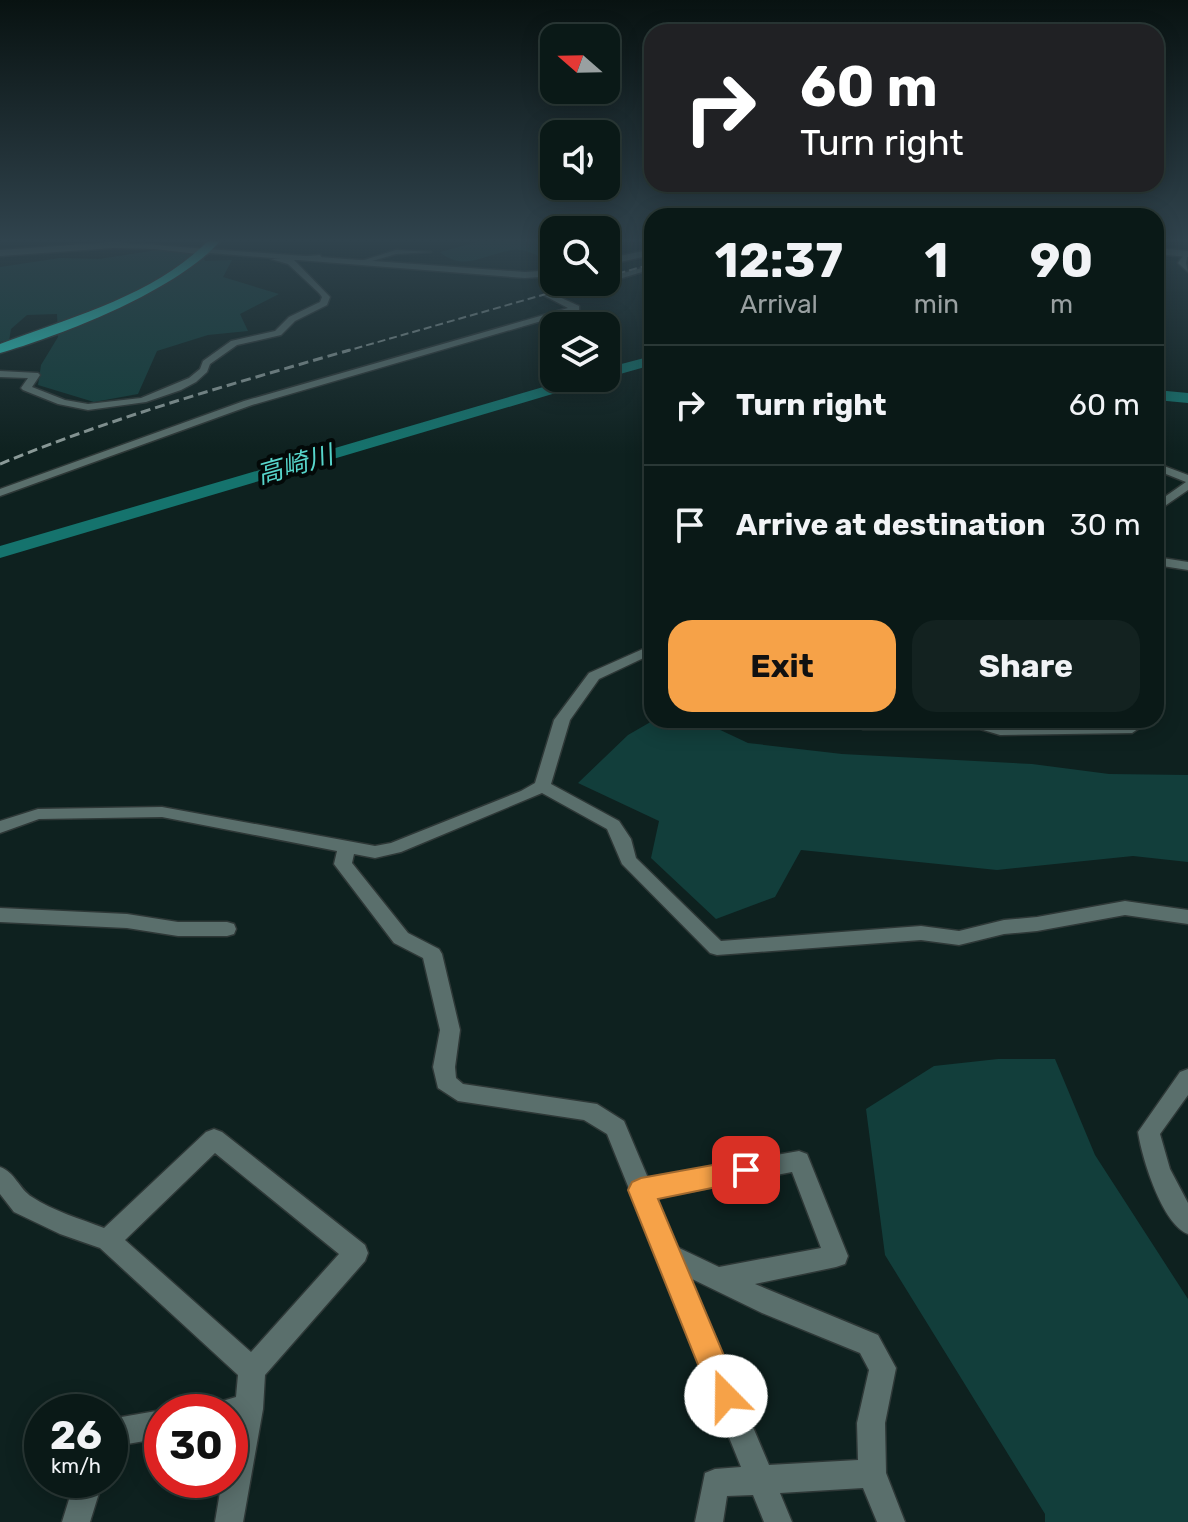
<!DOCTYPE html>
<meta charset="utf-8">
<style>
body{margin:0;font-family:Rubik,"Noto Sans JP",sans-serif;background:#132220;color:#f1f3f6;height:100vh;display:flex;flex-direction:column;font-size:30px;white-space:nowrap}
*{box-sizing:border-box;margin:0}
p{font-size:26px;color:#99a0a1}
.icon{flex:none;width:44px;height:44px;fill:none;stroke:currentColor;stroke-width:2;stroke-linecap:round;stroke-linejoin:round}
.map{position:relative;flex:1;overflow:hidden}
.panel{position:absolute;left:644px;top:208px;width:520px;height:520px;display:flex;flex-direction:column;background:#0a1917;border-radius:24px;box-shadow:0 4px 20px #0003,0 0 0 2px #2a3836}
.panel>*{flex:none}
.top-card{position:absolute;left:644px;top:24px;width:520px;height:168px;border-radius:24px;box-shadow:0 4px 20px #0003,0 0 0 2px #2a3836;background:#202124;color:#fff;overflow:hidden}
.needle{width:52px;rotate:290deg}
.controls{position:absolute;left:540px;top:24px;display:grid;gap:16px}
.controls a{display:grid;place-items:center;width:80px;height:80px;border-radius:16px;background:#0a1917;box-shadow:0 4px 20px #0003,0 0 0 2px #2a3836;font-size:40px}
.speed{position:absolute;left:24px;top:1394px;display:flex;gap:16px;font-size:40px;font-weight:700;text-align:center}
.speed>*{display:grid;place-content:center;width:104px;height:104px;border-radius:50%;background:#0a1917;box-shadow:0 4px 20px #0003,0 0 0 2px #2a3836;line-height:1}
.speed small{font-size:20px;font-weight:400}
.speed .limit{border:12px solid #d22;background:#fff;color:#111}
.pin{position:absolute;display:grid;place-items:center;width:68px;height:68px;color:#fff;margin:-34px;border-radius:16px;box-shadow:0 4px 12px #0006}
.me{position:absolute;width:88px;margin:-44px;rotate:338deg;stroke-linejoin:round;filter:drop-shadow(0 0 6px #0008)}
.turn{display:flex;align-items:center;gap:28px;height:168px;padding:0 24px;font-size:36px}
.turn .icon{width:104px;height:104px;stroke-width:2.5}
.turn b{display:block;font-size:56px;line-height:68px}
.eta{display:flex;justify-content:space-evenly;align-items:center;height:136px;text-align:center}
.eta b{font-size:48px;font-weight:700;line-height:56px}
.primary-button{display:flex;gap:16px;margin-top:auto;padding:16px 24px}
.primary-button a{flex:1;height:92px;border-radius:24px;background:#f6a248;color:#111;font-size:32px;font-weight:700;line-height:92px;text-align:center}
.primary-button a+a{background:#132220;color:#f1f3f6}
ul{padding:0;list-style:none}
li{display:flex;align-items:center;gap:24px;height:120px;padding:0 24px;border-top:2px solid #2a3836}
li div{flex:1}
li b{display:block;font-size:30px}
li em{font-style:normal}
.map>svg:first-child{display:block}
.green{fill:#123e3b}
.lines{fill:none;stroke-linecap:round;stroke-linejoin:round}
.river{fill:#15736d;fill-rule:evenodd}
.street-casing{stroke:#2e3837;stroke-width:3}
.secondary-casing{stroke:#2e3837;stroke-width:3}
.highway-casing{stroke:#2e3837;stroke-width:3}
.street{fill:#5a6f6c;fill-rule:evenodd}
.secondary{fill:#5a6f6c;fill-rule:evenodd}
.highway{fill:#2bcfc3;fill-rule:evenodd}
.rail-far1{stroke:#8b9a98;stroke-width:2;stroke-dasharray:8 4;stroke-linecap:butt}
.rail{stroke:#8b9a98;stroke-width:3;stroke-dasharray:10 5;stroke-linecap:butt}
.route{fill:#f6a248;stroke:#a0692f;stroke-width:2}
.labels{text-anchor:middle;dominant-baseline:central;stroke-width:8;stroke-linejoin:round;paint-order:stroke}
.far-water-label{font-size:26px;font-style:italic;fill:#57d5cb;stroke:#030908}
</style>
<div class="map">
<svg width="1188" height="1522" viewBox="0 0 1188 1522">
<rect width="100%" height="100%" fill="#0e211f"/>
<path class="green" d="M484,240H554V263C541,259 529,248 513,250C486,253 464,273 440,252Z
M151,251H170L203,256L205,261L232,260L223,277L279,294L240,314L248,331L208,335L157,351L138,394L94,402L38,385L41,365L58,337L57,314L27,315L11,329L9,341L0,342V267L60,258L99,259Z
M654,720H699L748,743L842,754L1032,764L1109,774L1188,775V862L1133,856L997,870L801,850L775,897L716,919L651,858L659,821L578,783L628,735Z
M998,1059H1055L1095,1155L1188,1299V1522H1045V1514L885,1255L866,1109L934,1066Z"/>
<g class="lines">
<path class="river" d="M652,356V365L606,378V368Z
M574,378H599L596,381L0,558V546Z
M1156,390L1188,393V403L1156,400Z"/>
<defs>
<path id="street" d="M141,243L206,251L210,253L206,255L138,247Z
M396,250L431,252L396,254L362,264L358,262Z
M1185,253H1188L1186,263L1188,272L1178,263Z
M320,255L323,259L294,260L330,297L327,305L295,321L281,335L237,345L210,364L207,372L196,382L181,390L146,402L88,410L58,404L23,390L21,388L28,378L0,377V371L38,373L40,375L32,387L65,400L88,404L141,398L189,378L200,369L203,361L231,341L275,331L289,317L320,302L322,297L319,293L288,264L271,259Z
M652,265V269L609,282H605L606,278Z
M590,282H603L557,296L579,306V310L252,405L0,496V489L244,401L568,308L545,296Z
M1156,463L1188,475V490L1156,512V503L1186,482L1156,470Z
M1156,557L1188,562V570L1156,565Z
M652,645V654L599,679L570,720L551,784L619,821L631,839L636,858L721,941L921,926L959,931L1004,920L1037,917L1125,901L1188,910V924L1125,915L1037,931L1004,934L959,945L921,940L717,955L710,953L622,864L607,829L542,793L401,852L375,858L354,854L352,863L408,933L439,949L442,954L460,1030L455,1067L456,1078L463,1084L597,1104L624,1121L648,1178L799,1151L807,1154L848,1256L845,1264L836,1267L755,1284L878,1335L896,1368L885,1423L886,1473L905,1522H877L863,1488L780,1493L792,1522H764L753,1495L727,1496L723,1522H695L705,1473L715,1469L741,1467L607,1134L584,1120L458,1101L438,1088L433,1067L440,1030L423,958L394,943L337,868L334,864L337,851L162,817L39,819L0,833V821L38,809L162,807L375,846L391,843L521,791L535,783L554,720L589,673ZM792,1172L821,1248L719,1267L677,1247L656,1198ZM690,1278L762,1313L860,1353L869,1370L857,1423L858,1460L769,1465Z
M1156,684L1163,688V695L1156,699Z
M851,720H989L1001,725L1128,723L1133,720H1151L1132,733L1000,735L980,729H863L858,727Z
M0,908L127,914L178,922H227L234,924L236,929L234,934L227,936H178L127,928L0,922Z
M1188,1069V1095L1160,1134L1170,1169L1188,1203V1234C1162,1224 1142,1158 1138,1132L1180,1072Z
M214,1129L222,1132L365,1245L368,1253L365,1261L265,1375L263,1409L243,1522H215L222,1480H230L233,1425H230V1412H215L219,1402L236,1397L238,1375L100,1248L60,1234L14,1212L0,1194V1167C15,1172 19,1189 32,1197C53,1211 81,1219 104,1228L206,1132ZM215,1153L339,1254L251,1352L125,1240Z
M162,1410L166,1412H162V1438L110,1447V1419Z
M75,1480H103L90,1522H62Z"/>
<path id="secondary" d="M113,242L525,272L554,270V276L525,278L159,249L113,248L0,256V250Z
M1156,248L1188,251V257L1156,254Z
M652,249V255L606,265V259Z"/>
<path id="highway" d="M209,240H221C178,290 63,335 0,353V344C71,317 154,296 209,240Z"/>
</defs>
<use href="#street" class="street-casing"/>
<use href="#secondary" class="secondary-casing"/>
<use href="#highway" class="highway-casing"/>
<use href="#street" class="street"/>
<use href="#secondary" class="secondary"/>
<use href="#highway" class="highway"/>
<path class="rail-far1" d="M606,277L652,264
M343,352L588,282"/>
<path class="rail" d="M0,464C114,417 231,384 350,350"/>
</g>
<linearGradient id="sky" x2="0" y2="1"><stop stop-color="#081211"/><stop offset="0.53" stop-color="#30434d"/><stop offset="1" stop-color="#30434d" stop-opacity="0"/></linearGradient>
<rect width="1188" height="454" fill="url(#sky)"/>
<path class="route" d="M746,1159L756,1162L759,1170L756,1179L658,1199L741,1396L737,1407L726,1411L715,1407L628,1190L632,1182L641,1178Z"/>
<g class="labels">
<g class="far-water-label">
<text transform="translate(295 465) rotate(-16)">高崎川</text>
</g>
</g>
</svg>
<div class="controls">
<a><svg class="needle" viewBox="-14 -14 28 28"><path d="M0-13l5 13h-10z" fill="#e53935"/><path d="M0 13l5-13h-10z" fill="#99a0a1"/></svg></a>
<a><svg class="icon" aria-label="sound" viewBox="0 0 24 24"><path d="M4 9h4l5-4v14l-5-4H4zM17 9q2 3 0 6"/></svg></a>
<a><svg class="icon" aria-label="search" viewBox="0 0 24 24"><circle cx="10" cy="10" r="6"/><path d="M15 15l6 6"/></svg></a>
<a><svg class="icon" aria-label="layers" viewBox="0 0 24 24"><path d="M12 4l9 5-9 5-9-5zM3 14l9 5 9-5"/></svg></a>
</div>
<div class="speed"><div>26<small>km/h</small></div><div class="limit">30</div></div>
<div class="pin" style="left:746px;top:1170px;background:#d93025"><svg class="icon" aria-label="arrive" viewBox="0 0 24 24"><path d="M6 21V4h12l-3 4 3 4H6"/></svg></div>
<svg class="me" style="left:726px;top:1396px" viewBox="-20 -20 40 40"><circle r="19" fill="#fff"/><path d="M0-13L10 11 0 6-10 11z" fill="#f6a248"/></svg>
<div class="top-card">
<div class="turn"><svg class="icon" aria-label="right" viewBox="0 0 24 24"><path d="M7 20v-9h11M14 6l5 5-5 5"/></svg><div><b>60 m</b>Turn right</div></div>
</div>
<section class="panel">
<div class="eta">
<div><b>12:37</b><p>Arrival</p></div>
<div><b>1</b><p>min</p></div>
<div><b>90</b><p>m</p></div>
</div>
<ul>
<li><svg class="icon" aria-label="right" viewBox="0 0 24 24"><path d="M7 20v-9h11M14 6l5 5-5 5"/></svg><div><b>Turn right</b></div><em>60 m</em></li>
<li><svg class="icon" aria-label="arrive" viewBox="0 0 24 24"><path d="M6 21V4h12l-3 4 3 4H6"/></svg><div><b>Arrive at destination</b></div><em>30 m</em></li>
</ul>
<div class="primary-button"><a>Exit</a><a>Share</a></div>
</section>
</div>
